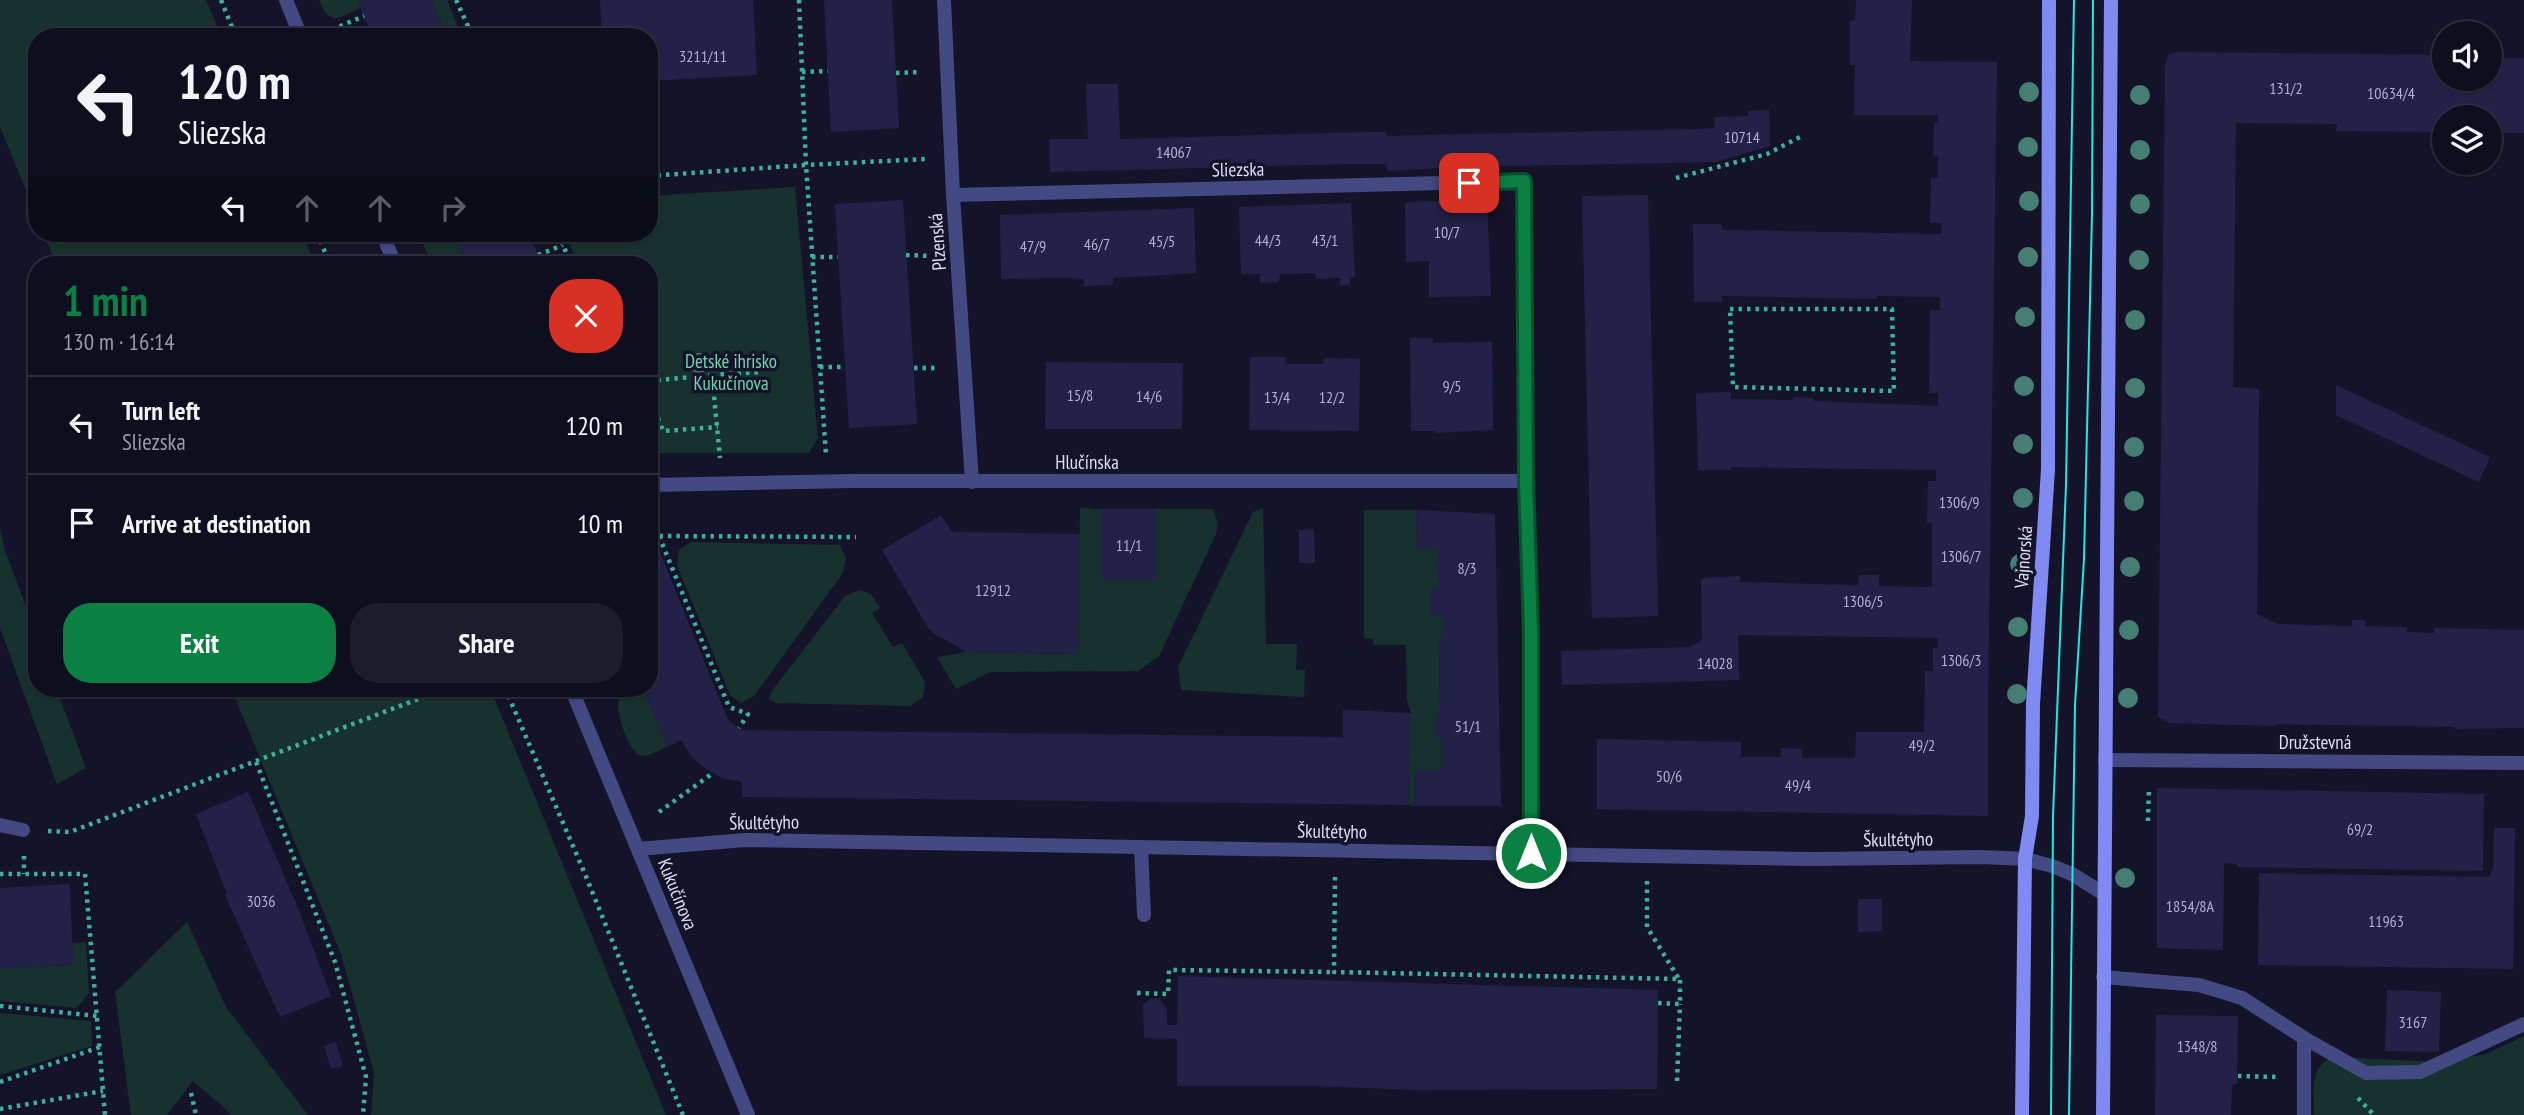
<!DOCTYPE html>
<meta charset="utf-8">
<style>
body{margin:0;font-family:"PT Sans Narrow",sans-serif;background:#1d1c2c;color:#f1f3f6;height:100vh;display:flex;flex-direction:column;font-size:26px;white-space:nowrap}
*{box-sizing:border-box;margin:0}
p{font-size:23px;color:#9b9ca4}
.icon{flex:none;width:38px;height:38px;fill:none;stroke:currentColor;stroke-width:2;stroke-linecap:round;stroke-linejoin:round}
.map{position:relative;flex:1;overflow:hidden}
.panel{position:absolute;left:28px;top:256px;width:630px;height:441px;display:flex;flex-direction:column;background:#0f0e1f;border-radius:28px;box-shadow:0 2px 5px #0004,0 0 0 2px #2f2e3d}
.panel>*{flex:none}
.top-card{position:absolute;left:28px;top:28px;width:630px;height:214px;border-radius:28px;box-shadow:0 2px 5px #0004,0 0 0 2px #2f2e3d;background:#0f0e1f;color:#f1f3f6;overflow:hidden}
.tools{position:absolute;left:2432px;top:21px;display:grid;gap:14px}
.tools a{display:grid;place-items:center;width:70px;height:70px;border-radius:50%;background:#0f0e1f;box-shadow:0 2px 5px #0004,0 0 0 2px #2f2e3d;font-size:35px}
.pin{position:absolute;display:grid;place-items:center;width:60px;height:60px;color:#fff;margin:-30px;border-radius:14px;box-shadow:0 4px 10px #0006}
.me{position:absolute;width:77px;margin:-38px;rotate:0deg;stroke-linejoin:round;filter:drop-shadow(0 0 5px #0008)}
.turn{display:flex;align-items:center;gap:24px;height:147px;padding:0 35px;font-size:32px}
.turn .icon{width:91px;height:91px;stroke-width:2.5}
.turn b{display:block;font-size:49px;line-height:60px}
.lanes{display:flex;align-items:center;height:66px;padding:0 35px;background:#0003;justify-content:center;gap:35px;direction:ltr}
.lanes .off{opacity:.35}
.round{display:grid;place-items:center;flex:none;width:74px;height:74px;border-radius:28px;background:#1d1c2c}
.overview{display:flex;align-items:center;justify-content:space-between;height:119px;padding:0 35px}
h1{font-size:42px;font-weight:800;line-height:52px;color:#0b8043}
.cta{display:flex;gap:14px;margin-top:auto;padding:14px 35px}
.cta a{flex:1;height:80px;border-radius:28px;background:#0b8043;color:#fff;font-size:28px;font-weight:800;line-height:80px;text-align:center}
.cta a+a{background:#1d1c2c;color:#f1f3f6}
ul{padding:0;list-style:none}
li{display:flex;align-items:center;gap:21px;height:98px;padding:0 35px;border-top:2px solid #2f2e3d}
li div{flex:1}
li b{display:block;font-size:26px}
li em{font-style:normal}
.map>svg:first-child{display:block}
.green{fill:#17322e}
.building{fill:#242148}
.lines{fill:none;stroke-linecap:round;stroke-linejoin:round}
.path{stroke:#3db19b;stroke-width:4.5;stroke-dasharray:3.5 5;stroke-linecap:butt}
.service{stroke:#434983;stroke-width:14}
.minor{stroke:#434983;stroke-width:14}
.tertiary{stroke:#434983;stroke-width:14}
.secondary{stroke:#7f8bf2;stroke-width:14}
.tram{stroke:#1ee9e3;stroke-width:2}
.tree{fill:#477e73}
.route-casing{stroke:#07532c;stroke-width:18}
.route{stroke:#0b8043;stroke-width:12}
.labels{text-anchor:middle;dominant-baseline:central;stroke-width:7;stroke-linejoin:round;paint-order:stroke}
.number-label{font-size:16px;fill:#b0b0cf}
.street-label{font-size:19px;fill:#dfdffc;stroke:#141329}
.park-label{font-size:19px;fill:#70d6b0;stroke:#141329}
</style>
<div class="map">
<svg width="2524" height="1115" viewBox="0 0 2524 1115">
<rect width="100%" height="100%" fill="#141329"/>
<path class="green" d="M0,0H206L222,37H37V217L0,127Z
M319,0H357L360,8C339,18 330,27 319,0Z
M432,0H447L462,37H447Z
M795,187L818,438L809,453H656L649,437V264H578L565,233H649V196Z
M43,233H302L315,264H56Z
M418,233H454L467,264H432Z
M1080,508L1101,509L1102,580H1156V509H1213L1218,523L1216,534L1159,656L1138,671L990,672L956,689L937,657L966,652L1078,654Z
M1263,508L1266,644H1297L1296,670H1305L1304,697L1181,690L1178,667L1253,512Z
M1364,510H1416L1417,548H1437L1439,588L1430,589V615H1439L1440,619H1444L1445,635L1439,636L1440,713L1436,714V737L1441,738L1442,770L1415,771L1414,806L1408,805L1411,713L1407,700L1406,645H1373V639L1364,638Z
M0,529L5,550L37,636V688H56L86,768L57,784L0,628Z
M691,542L840,545L846,558L843,573L754,696L741,703L730,695L677,565L679,550Z
M860,590L871,594L880,608L872,613L893,647L902,643L925,682L923,697L910,706L776,703L769,699L771,692L845,596Z
M231,688H490L666,1115H371L374,1072L341,954Z
M638,688H643L667,747C659,750 648,758 639,755C628,751 617,713 618,702L625,694Z
M187,922L226,1007L308,1115H232L193,1081L167,1115H131L115,992Z
M86,942L89,993L77,1008L0,1001V968L73,965L72,943Z
M0,1013L91,1021L92,1046L0,1075Z
M2524,1036V1115H2314C2314,1093 2309,1067 2332,1057L2441,1062L2486,1054Z"/>
<path class="building" d="M357,0H432L447,37H372Z
M600,0H753L757,75L649,81V37H602Z
M824,0H892L899,128L831,132Z
M1856,0H1912L1910,61L1997,62L1988,697V816L1597,809V739L1741,742V757H1781V748L1802,749V758H1855L1856,732H1924L1925,671H1933V648H1938V638L1738,635L1739,680L1562,685L1561,651L1690,647L1702,640L1701,578L1740,576V582L1858,585L1859,575H1879V586L1932,587V523H1927L1928,481H1936V470L1731,467V470H1698L1696,393L1731,392V399L1793,400V397L1814,398V401L1938,406V393H1929L1930,310H1940V297L1877,296V299L1722,296V302H1694L1693,224H1721L1722,230L1941,234L1942,223H1930L1931,178H1938V156L1933,157L1934,123H1938V115H1854L1855,65H1850V21L1855,20Z
M2177,52L2445,55V79H2490V58H2524V133H2490V117H2445V132L2336,131L2337,124L2236,123L2233,387L2259,389L2257,614L2277,624L2352,626V620H2365V626L2407,627V632L2434,633V628L2524,630V728L2455,729L2454,727L2277,724L2274,726L2170,723L2158,717L2165,65L2169,54Z
M1086,84H1118L1120,139L1367,132H1386V136L1696,129L1714,128L1715,117L1748,116V111L1769,110L1770,146L1716,162L1459,167L1387,171L1386,164H1349L1050,172L1049,139H1088Z
M1648,195L1658,616L1592,618L1582,196Z
M1487,199L1491,296L1429,297V261L1406,262L1405,202Z
M903,200L917,424L849,428L835,204Z
M1351,203L1355,278L1350,277V285L1340,286V278L1316,279L1315,273L1280,274L1279,282L1260,283V274H1241L1239,207Z
M1194,208L1196,273L1113,278V285L1084,286V279L1066,278L1001,279L1000,215Z
M454,233H529L542,264H467Z
M1410,338H1433V343L1492,342L1493,430L1435,433V431H1411Z
M1250,357H1285L1286,364H1323L1324,358L1360,359L1359,431L1249,430Z
M1046,362L1183,363L1182,429H1045Z
M2336,385L2490,457L2479,482L2336,415Z
M1101,509H1156V580H1101Z
M1416,510L1495,514L1501,806H1414L1415,770H1442L1441,738H1436V714L1440,713L1439,636L1445,635L1444,619H1440L1439,615H1430V588H1439L1437,548L1417,549Z
M941,515L952,532L1080,534L1078,654L966,652L930,631L882,550Z
M649,525L728,720L741,730L1343,737V710L1411,713L1408,805L742,797V782L722,778L703,767L691,756L681,740L667,747L643,688H649Z
M1314,529L1315,563H1299V530Z
M2157,788L2484,794L2483,871L2237,867V864L2224,863L2223,950L2157,948Z
M248,792L298,908L331,996L280,1017L225,895L227,894L196,814Z
M2494,828H2515L2513,969L2258,965L2259,873L2490,877L2491,871H2493Z
M70,884L73,965L0,968V888Z
M1858,899H1882V931L1858,932Z
M1178,976L1658,990L1657,1089L1417,1090L1311,1086H1177V1039L1144,1038L1143,1004L1151,998L1160,999L1167,1009V1025H1177Z
M2387,990L2441,992L2439,1052L2385,1051Z
M2156,1015L2238,1016L2237,1084L2232,1085L2231,1115H2155Z
M336,1042L343,1066L331,1069L324,1046Z"/>
<g class="lines">
<path class="path" d="M221,0L236,37
M456,0L473,37
M799,0L806,165L926,159
M324,33L364,16
M802,72L828,71
M896,73L921,72
M649,176L806,165L826,455
M1676,178L1767,154L1800,137
M317,233L330,264
M558,233L571,264
M538,255L563,245
M906,255L930,256
M812,257H838
M1730,309H1892L1894,391L1733,387Z
M820,367H845
M914,368H938
M712,375L762,372
M649,381L712,375L720,458
M649,394L663,431L718,427
M649,513L659,536L856,537
M659,536L729,707L748,714L739,728
M505,688L585,874L683,1115
M606,695L623,688
M256,762L335,962L366,1077L363,1115
M659,812L713,773
M2148,821L2149,787
M48,831L70,832L447,688
M24,856V874
M0,874H85L105,1115
M1335,877L1334,972L1680,979V1004L1658,1003
M1647,881V927L1679,979
M1137,993L1168,994L1169,970L1334,972
M0,1006L97,1016
M2238,1076L2278,1077
M1677,1081L1680,1004
M0,1082L100,1047
M191,1093L196,1115
M2358,1098L2374,1115
M0,1109L103,1091"/>
<path class="service" d="M0,825L23,830
M1141,847L1144,915
M2103,977L2199,985L2242,998L2304,1038L2366,1073L2420,1072L2524,1024
M2304,1115V1038"/>
<path class="minor" d="M944,0L953,195L972,482
M953,195L1524,181L1526,481L1531,632V854
M649,485L851,481H1526
M2105,760L2524,763"/>
<path class="tertiary" d="M286,0L301,37
M382,233L395,264
M571,688L748,1115
M638,849L745,840L1812,859L1981,857L2025,859L2052,866L2072,874L2104,894"/>
<path class="secondary" d="M2022,1115L2025,859L2032,816L2033,704L2048,469L2049,0
M2103,1115L2111,0"/>
<path class="tram" d="M2051,1115L2053,816L2066,485L2074,0
M2069,1115L2075,705L2084,559L2092,214L2093,0"/>
</g>
<g class="tree">
<circle cx="2029" cy="92" r="10"/>
<circle cx="2140" cy="95" r="10"/>
<circle cx="2028" cy="147" r="10"/>
<circle cx="2140" cy="150" r="10"/>
<circle cx="2029" cy="201" r="10"/>
<circle cx="2140" cy="204" r="10"/>
<circle cx="2028" cy="257" r="10"/>
<circle cx="2139" cy="260" r="10"/>
<circle cx="2025" cy="317" r="10"/>
<circle cx="2135" cy="320" r="10"/>
<circle cx="699" cy="363" r="10"/>
<circle cx="2024" cy="386" r="10"/>
<circle cx="2135" cy="388" r="10"/>
<circle cx="2023" cy="444" r="10"/>
<circle cx="2134" cy="447" r="10"/>
<circle cx="2023" cy="498" r="10"/>
<circle cx="2134" cy="501" r="10"/>
<circle cx="2020" cy="564" r="10"/>
<circle cx="2130" cy="567" r="10"/>
<circle cx="2018" cy="627" r="10"/>
<circle cx="2129" cy="630" r="10"/>
<circle cx="2017" cy="694" r="10"/>
<circle cx="2128" cy="698" r="10"/>
<circle cx="2125" cy="878" r="10"/>
</g>
<g class="lines">
<defs>
<path id="route" d="M1469,183L1524,181L1526,481L1531,632V853"/>
</defs>
<use href="#route" class="route-casing"/>
<use href="#route" class="route"/>
</g>
<g class="labels">
<g class="number-label">
<text x="703" y="56">3211/11</text>
<text x="2286" y="88">131/2</text>
<text x="2391" y="93">10634/4</text>
<text x="1742" y="137">10714</text>
<text x="1174" y="152">14067</text>
<text x="1447" y="232">10/7</text>
<text x="1268" y="240">44/3</text>
<text x="1325" y="240">43/1</text>
<text x="1162" y="241">45/5</text>
<text x="1097" y="244">46/7</text>
<text x="1033" y="246">47/9</text>
<text x="1452" y="386">9/5</text>
<text x="1080" y="395">15/8</text>
<text x="1149" y="396">14/6</text>
<text x="1277" y="397">13/4</text>
<text x="1332" y="397">12/2</text>
<text x="1959" y="502">1306/9</text>
<text x="1129" y="545">11/1</text>
<text x="1961" y="556">1306/7</text>
<text x="1467" y="568">8/3</text>
<text x="993" y="590">12912</text>
<text x="1863" y="601">1306/5</text>
<text x="1961" y="660">1306/3</text>
<text x="1715" y="663">14028</text>
<text x="1468" y="726">51/1</text>
<text x="1922" y="745">49/2</text>
<text x="1669" y="776">50/6</text>
<text x="1798" y="785">49/4</text>
<text x="2360" y="829">69/2</text>
<text x="261" y="901">3036</text>
<text x="2190" y="906">1854/8A</text>
<text x="2386" y="921">11963</text>
<text x="2413" y="1022">3167</text>
<text x="2197" y="1046">1348/8</text>
</g>
<g class="street-label">
<text transform="translate(1238 169) rotate(-1)">Sliezska</text>
<text transform="translate(937 242) rotate(-94)">Plzenská</text>
<text x="1087" y="462">Hlučínska</text>
<text transform="translate(2023 557) rotate(-86)">Vajnorská</text>
<text x="2315" y="742">Družstevná</text>
<text transform="translate(764 822) rotate(-1)">Škultétyho</text>
<text transform="translate(1332 831) rotate(1)">Škultétyho</text>
<text transform="translate(1898 839) rotate(-1)">Škultétyho</text>
<text transform="translate(678 894) rotate(68)">Kukučínova</text>
</g>
<g class="park-label">
<text x="731" y="361">Detské ihrisko<tspan x="731" dy="22">Kukučínova</tspan></text>
</g>
</g>
</svg>
<div class="tools">
<a><svg class="icon" aria-label="sound" viewBox="0 0 24 24"><path d="M4 9h4l5-4v14l-5-4H4zM17 9q2 3 0 6"/></svg></a>
<a><svg class="icon" aria-label="layers" viewBox="0 0 24 24"><path d="M12 4l9 5-9 5-9-5zM3 14l9 5 9-5"/></svg></a>
</div>
<div class="pin" style="left:1469px;top:183px;background:#d93025"><svg class="icon" aria-label="arrive" viewBox="0 0 24 24"><path d="M6 21V4h12l-3 4 3 4H6"/></svg></div>
<svg class="me" style="left:1531px;top:853px" viewBox="-20 -20 40 40"><circle r="17" fill="#0b8043" stroke="#fff" stroke-width="3"/><path d="M0-11L8 9 0 5-8 9z" fill="#fff"/></svg>
<div class="top-card">
<div class="turn"><svg class="icon" aria-label="left" viewBox="0 0 24 24"><path d="M17 20v-9H6M10 6l-5 5 5 5"/></svg><div><b>120 m</b>Sliezska</div></div>
<div class="lanes"><svg class="icon" aria-label="left" viewBox="0 0 24 24"><path d="M17 20v-9H6M10 6l-5 5 5 5"/></svg><svg class="icon off" aria-label="ahead" viewBox="0 0 24 24"><path d="M12 20V5M6 11l6-6 6 6"/></svg><svg class="icon off" aria-label="ahead" viewBox="0 0 24 24"><path d="M12 20V5M6 11l6-6 6 6"/></svg><svg class="icon off" aria-label="right" viewBox="0 0 24 24"><path d="M7 20v-9h11M14 6l5 5-5 5"/></svg></div>
</div>
<section class="panel">
<div class="overview"><div><h1>1 min</h1><p>130 m · 16:14</p></div><a class="round" style="background:#d93025;color:#fff"><svg class="icon" aria-label="close" viewBox="0 0 24 24"><path d="M6 6l12 12M18 6L6 18"/></svg></a></div>
<ul>
<li><svg class="icon" aria-label="left" viewBox="0 0 24 24"><path d="M17 20v-9H6M10 6l-5 5 5 5"/></svg><div><b>Turn left</b><p>Sliezska</p></div><em>120 m</em></li>
<li><svg class="icon" aria-label="arrive" viewBox="0 0 24 24"><path d="M6 21V4h12l-3 4 3 4H6"/></svg><div><b>Arrive at destination</b></div><em>10 m</em></li>
</ul>
<div class="cta"><a>Exit</a><a>Share</a></div>
</section>
</div>
